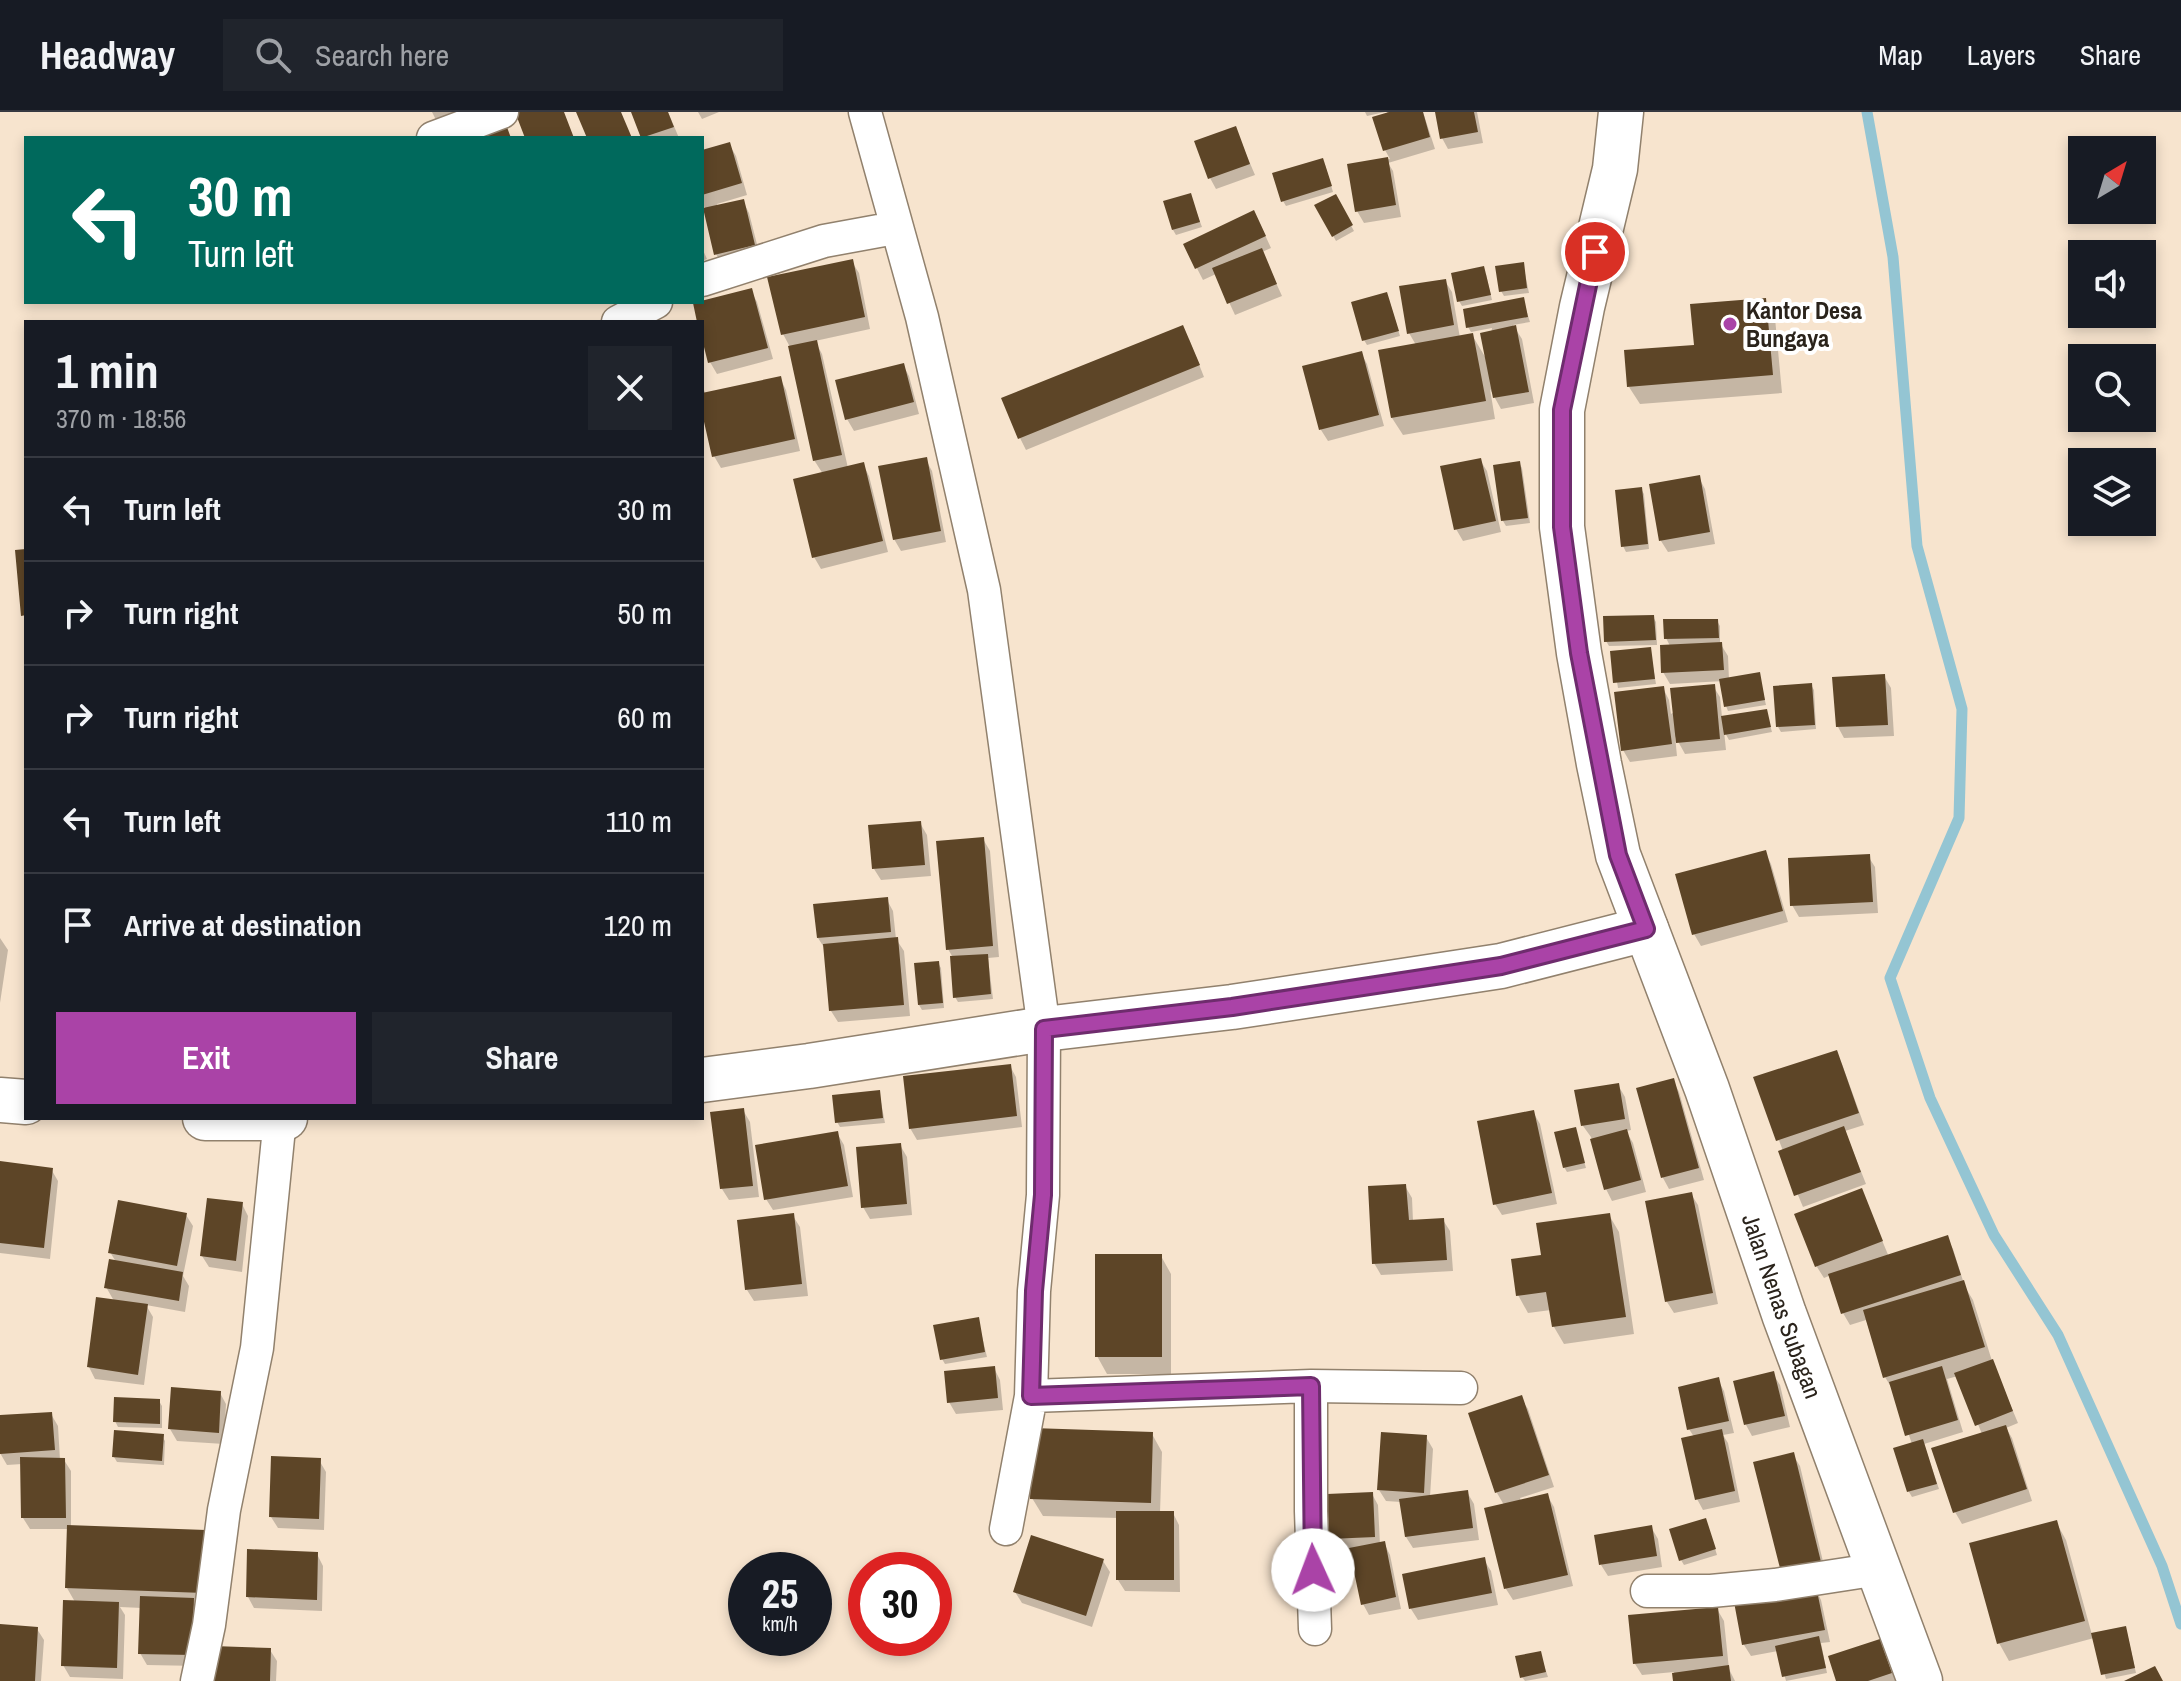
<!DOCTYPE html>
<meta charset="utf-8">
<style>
body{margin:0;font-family:"Archivo Narrow",sans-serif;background:#20242c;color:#f1f3f6;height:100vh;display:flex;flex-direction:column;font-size:30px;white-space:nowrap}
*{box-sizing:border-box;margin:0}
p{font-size:26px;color:#9ea1a6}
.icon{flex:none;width:44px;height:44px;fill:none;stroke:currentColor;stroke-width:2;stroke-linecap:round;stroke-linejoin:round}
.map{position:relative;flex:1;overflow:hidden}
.side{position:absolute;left:24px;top:208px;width:680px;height:800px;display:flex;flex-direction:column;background:#171b24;border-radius:0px;box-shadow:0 4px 12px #0003}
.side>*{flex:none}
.top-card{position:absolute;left:24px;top:24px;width:680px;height:168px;border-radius:0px;box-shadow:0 4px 12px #0003;background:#00695c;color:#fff;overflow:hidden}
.needle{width:52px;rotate:38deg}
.tools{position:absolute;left:2068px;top:24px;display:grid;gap:16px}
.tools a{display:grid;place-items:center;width:88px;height:88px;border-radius:0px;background:#171b24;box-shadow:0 4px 12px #0003;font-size:40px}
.speed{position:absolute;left:728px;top:1440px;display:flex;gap:16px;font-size:40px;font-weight:700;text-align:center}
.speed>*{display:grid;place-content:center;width:104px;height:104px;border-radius:50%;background:#171b24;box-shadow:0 4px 12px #0003;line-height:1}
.speed small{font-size:20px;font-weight:400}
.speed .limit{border:12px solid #d22;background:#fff;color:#111}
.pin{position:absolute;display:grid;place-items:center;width:68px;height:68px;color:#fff;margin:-34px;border:4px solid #fff;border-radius:50%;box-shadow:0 2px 8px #0007}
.me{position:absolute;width:88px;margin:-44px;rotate:358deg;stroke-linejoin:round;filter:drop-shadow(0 0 6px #0008)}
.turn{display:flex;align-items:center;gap:28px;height:168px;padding:0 32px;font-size:36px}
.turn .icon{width:104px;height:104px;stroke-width:2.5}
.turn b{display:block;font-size:56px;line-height:68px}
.round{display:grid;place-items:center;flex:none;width:84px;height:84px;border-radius:0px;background:#20242c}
.head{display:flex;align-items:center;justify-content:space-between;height:136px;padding:0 32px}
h1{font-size:48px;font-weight:800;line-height:60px}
.cta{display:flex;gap:16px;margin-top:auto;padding:16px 32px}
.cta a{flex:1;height:92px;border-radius:0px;background:#aa43a7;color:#fff;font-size:32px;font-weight:800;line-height:92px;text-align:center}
.cta a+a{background:#20242c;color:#f1f3f6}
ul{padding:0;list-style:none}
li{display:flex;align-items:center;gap:24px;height:104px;padding:0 32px;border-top:2px solid #363941}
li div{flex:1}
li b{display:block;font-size:30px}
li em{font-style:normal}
header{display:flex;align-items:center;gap:48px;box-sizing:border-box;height:112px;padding:0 40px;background:#171b24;border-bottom:2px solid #363941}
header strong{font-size:38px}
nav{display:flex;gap:44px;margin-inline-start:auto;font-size:28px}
.search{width:560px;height:72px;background:#20242c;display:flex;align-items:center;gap:20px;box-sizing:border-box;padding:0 28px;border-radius:0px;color:#9ea1a6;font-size:30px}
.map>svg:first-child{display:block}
.shadow{fill:#0003}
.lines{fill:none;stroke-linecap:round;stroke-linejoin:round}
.stream{stroke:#94c5d3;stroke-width:11}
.building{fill:#5d4527}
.street-casing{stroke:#91816d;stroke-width:35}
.secondary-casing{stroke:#91816d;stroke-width:47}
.street{stroke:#fff;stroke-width:32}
.secondary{stroke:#fff;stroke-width:44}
.route-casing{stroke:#6e2c6d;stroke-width:20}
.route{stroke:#aa43a7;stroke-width:14}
.poi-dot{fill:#aa43a7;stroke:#fff;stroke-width:3}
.labels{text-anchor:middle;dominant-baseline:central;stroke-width:8;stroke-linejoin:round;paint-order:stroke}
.poi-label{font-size:24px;font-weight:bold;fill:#2a231b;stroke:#fff;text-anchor:start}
.street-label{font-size:24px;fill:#2a231b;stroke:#fff}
</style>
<header>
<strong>Headway</strong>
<div class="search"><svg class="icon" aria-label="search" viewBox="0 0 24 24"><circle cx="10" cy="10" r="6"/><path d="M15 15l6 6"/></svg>Search here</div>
<nav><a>Map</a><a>Layers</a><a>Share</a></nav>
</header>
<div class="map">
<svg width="2181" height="1569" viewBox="0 0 2181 1569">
<rect width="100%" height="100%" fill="#f7e4ce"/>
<path class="shadow" d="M432,0H461L436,8Z
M633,0H668L679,26H644Z
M698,0H719L702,7Z
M1365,0H1385L1367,4Z
M1387,0H1423L1435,37L1388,51L1393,59L1401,105L1364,111L1357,99L1349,54L1390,47L1385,38Z
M1437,0H1477L1483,31L1448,37L1442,26Z
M1235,16L1255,63L1216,77L1210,66Z
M729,32L736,44L747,83L717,92L718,95L743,89L749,101L760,144L723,154L716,142L705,95L702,94V40Z
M1325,53L1333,80L1286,94L1283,89Z
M1190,83L1202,115L1176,123L1173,118Z
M1335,84L1354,119L1336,129L1317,94Z
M1260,112L1271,136L1262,140L1282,184L1235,203L1216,162L1203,168L1185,133Z
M702,136L707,147L702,149Z
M852,150L859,161L870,217L815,229L822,242L848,356L863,352L869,364L888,440L821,457L814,445L823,362L814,348L790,235L783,222Z
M1523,152L1529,181L1504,184L1501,179Z
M1486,162L1492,188L1462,194L1459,189Z
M1445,169L1452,180L1460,226L1472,223L1487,248L1492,216L1471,220L1468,215L1523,188L1530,210L1513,213L1522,227L1534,291L1501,297L1490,277L1495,307L1403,323L1392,306L1416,233L1409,221Z
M751,179L757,190L773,247L717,262L710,250L702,210H700Z
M1389,188L1400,224L1367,233L1364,228Z
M1765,188L1775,206L1782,281L1640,292L1629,275Z
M1189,227L1204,265L1026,338L1020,326Z
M1361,241L1367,252L1384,314L1328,329L1321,318L1305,256Z
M903,253L909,264L919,302L854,319L847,307Z
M780,266L786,278L800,339L721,356L714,344L702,292V273L706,283Z
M926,348L932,359L946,430L901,439L894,427Z
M1480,348L1487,359L1501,420L1463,429L1456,417Z
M1519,351L1522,356L1530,411L1506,414L1503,409L1495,354Z
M1699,366L1705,377L1715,432L1668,440L1661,429L1652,374Z
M1641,377L1644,382L1649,437L1626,440L1623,434Z
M1653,505L1656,510L1657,533L1609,534L1606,529Z
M1717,509L1720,514V531L1728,544L1729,568L1759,563L1766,593L1728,599L1726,594L1724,569L1670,572L1663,560L1670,534L1666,526Z
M1650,537L1656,572L1618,576L1612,541Z
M1884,564L1891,576L1894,624L1844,626L1838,615Z
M1811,573L1814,578L1816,617L1781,620L1778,615Z
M1713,574L1720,585L1722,605L1766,599L1772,620L1729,628L1724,619L1726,638L1685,642L1675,624L1677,644L1630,650L1623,638L1663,576L1669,588L1671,602Z
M920,711L927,723L931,764L881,768L874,757Z
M983,727L990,739L999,845L988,846L993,887L958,890L955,885L952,844L948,837Z
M1765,740L1771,752L1788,810L1701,834L1694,822Z
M1868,744L1875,755L1878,801L1799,805L1792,793Z
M887,788L893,799L896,827L904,839L910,904L838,910L831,899L825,837L818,826Z
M0,826L8,838L0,891Z
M938,851L941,856L944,896L922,898L919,893Z
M1836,940L1842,952L1864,1013L1845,1019L1866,1072L1803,1095L1780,1040L1783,1039L1756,967Z
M1010,954L1016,965L1022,1015L917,1028L910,1016Z
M1673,968L1679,980L1704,1068L1669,1077L1663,1066Z
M1618,973L1625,985L1631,1018L1626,1019L1633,1031L1646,1080L1612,1089L1606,1077L1591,1025L1583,1014L1577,979Z
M879,980L885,1011L840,1015L837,1010Z
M743,998L750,1010L759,1085L729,1088L722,1077Z
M1533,1000L1540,1012L1557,1092L1502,1103L1495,1092Z
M1575,1017L1586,1056L1567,1060L1564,1055Z
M837,1021L844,1033L853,1085L773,1098L766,1087Z
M900,1033L907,1045L912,1103L870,1107L863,1095Z
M0,1051L51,1057L58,1069L50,1147L0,1141Z
M1405,1074L1412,1086L1413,1109L1443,1108L1450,1119L1453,1159L1381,1163L1374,1151Z
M1861,1078L1889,1145L1947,1126L1953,1137L1965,1175L1973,1188L1992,1249L2018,1311L2006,1316L2012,1326L2032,1389L1962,1412L1955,1400L1982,1322L1958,1264L1947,1267L1963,1320L1924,1332L1939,1377L1912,1385L1909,1380L1896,1337L1912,1332L1894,1280L1885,1265L1866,1208L1850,1213L1843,1201L1831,1163L1824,1166L1817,1155L1797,1103Z
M1691,1082L1698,1093L1718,1192L1674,1201L1667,1190L1647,1091Z
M242,1092L248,1104L242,1160L209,1155L202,1144Z
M186,1103L193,1114L183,1164L189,1174L185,1200L146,1193L153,1205L144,1273L95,1267L89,1255L114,1189L106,1175L116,1150L110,1140Z
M1609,1103L1619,1120L1634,1222L1564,1232L1554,1215L1551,1198L1528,1201L1518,1183L1543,1145Z
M793,1104L800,1115L808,1184L754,1189L747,1178L739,1109Z
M1161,1144L1171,1162V1262H1107L1097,1244Z
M978,1208L987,1245L945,1252L942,1247Z
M994,1256L1000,1268L1003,1298L956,1302L949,1290Z
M1773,1262L1780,1273L1790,1315L1752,1324L1746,1313Z
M1718,1268L1724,1279L1734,1321L1723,1323L1728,1331L1740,1390L1703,1398L1697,1387L1694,1325L1689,1317Z
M220,1281L226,1292L224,1332L177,1329L170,1317Z
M1521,1286L1528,1297L1554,1375L1520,1386L1521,1389L1547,1383L1554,1395L1573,1474L1513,1488L1506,1477L1487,1397L1504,1393L1497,1381L1470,1303Z
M159,1289L162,1294V1316L118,1315L115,1309Z
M51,1302L58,1314L60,1348H64L71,1359V1415L205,1420L198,1554L147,1553L140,1541L142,1496L120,1495L125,1503L123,1567L70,1565L63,1553L75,1490L67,1476L69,1417H30L23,1406L22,1352L7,1353L0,1341V1305Z
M1152,1322L1162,1340L1160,1401H1173L1179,1413L1180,1480L1125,1479L1118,1468V1406L1043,1404L1032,1386Z
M162,1324L165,1329L164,1353L117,1350L114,1345Z
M1426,1325L1433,1337L1430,1385L1467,1380L1474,1392L1479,1428L1413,1436L1406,1425L1401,1390L1386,1389L1379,1378Z
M1793,1343L1800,1354L1827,1466L1790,1475Z
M319,1348L326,1360L324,1418L278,1416L271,1405Z
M1372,1382L1378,1393L1380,1432L1384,1431L1390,1443L1401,1497L1369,1503L1363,1492L1352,1437L1338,1438L1331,1426Z
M2056,1410L2066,1428L2092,1523L2127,1521L2136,1561L2106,1567L2094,1526L2009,1549L1999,1531L1972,1433Z
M1708,1414L1717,1443L1684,1453L1681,1448Z
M1651,1415L1658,1427L1662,1455L1608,1464L1601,1453Z
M317,1442L323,1454L322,1499L254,1496L248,1485Z
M1484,1448L1491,1459L1498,1493L1418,1508L1411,1497L1404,1463Z
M1103,1449L1110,1460L1092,1515L1022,1491L1015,1480Z
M1815,1476L1821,1488L1830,1530L1821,1531L1827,1561L1786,1569L1778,1539L1751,1544L1744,1533L1736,1491Z
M1717,1497L1724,1509L1729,1557L1735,1569H1675L1674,1560L1642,1563L1635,1552L1631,1505Z
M0,1514L37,1517L44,1528L41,1569H0Z
M1879,1529L1896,1569H1838Z
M270,1538L277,1549L276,1569H214Z
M1540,1541L1548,1565L1525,1569L1522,1565Z"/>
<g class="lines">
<path class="stream" d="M1867,0L1893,145L1917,434L1962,597L1959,706L1890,866L1930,986L1994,1123L2058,1223L2162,1454L2181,1512"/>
</g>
<path class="building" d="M515,0H564L574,26H525Z
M576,0H621L632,26H587Z
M631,0H668L674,15L641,26Z
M1389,0H1423L1430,25L1383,39L1372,5Z
M1435,0H1474L1478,20L1440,27Z
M502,2L511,26H472Z
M1236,14L1250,52L1208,67L1194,29Z
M730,30L742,71L702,83V38Z
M1388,45L1396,93L1355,100L1347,52Z
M1323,46L1332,74L1281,90L1272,61Z
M1191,81L1200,110L1172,118L1163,89Z
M1336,82L1353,113L1332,125L1314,93Z
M744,87L755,133L714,143L703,96Z
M1254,98L1266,124L1195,157L1183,132Z
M1262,136L1277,172L1227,192L1212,156Z
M853,147L865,205L781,223L767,165Z
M1524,150L1527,176L1499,180L1495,154Z
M1484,154L1491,183L1457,190L1451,161Z
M1446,167L1454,213L1407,222L1399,174Z
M752,176L768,236L708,251L702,227V210H697L693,191Z
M1387,180L1399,219L1362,229L1351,190Z
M1524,185L1528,205L1466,216L1463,197Z
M1766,186L1773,263L1627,275L1624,238L1694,233L1690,192Z
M1183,213L1200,253L1018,327L1001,286Z
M1516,213L1529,280L1493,286L1480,221Z
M1473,221L1486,289L1391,306L1378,238Z
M817,228L842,343L813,349L788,234Z
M1362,239L1379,303L1319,318L1302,254Z
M904,251L914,290L845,308L835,268Z
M781,264L795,327L712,345L702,301V281Z
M927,345L941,419L893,428L878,354Z
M1481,346L1496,409L1454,418L1440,354Z
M1520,349L1528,406L1501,409L1493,353Z
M864,350L883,429L812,446L793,367Z
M1700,363L1710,420L1659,429L1649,372Z
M1642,375L1648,432L1621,435L1615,378Z
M26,437V503L21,504L15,438Z
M1654,503L1656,528L1604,530L1603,504Z
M1663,507H1718L1719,526L1664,527Z
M1722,530L1724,558L1661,561L1660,533Z
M1651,535L1655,567L1613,571L1610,539Z
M1760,560L1765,588L1724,595L1719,567Z
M1885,562L1888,613L1836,615L1832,565Z
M1812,571L1815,613L1776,615L1773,574Z
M1715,572L1720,627L1676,631L1670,576Z
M1664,574L1672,632L1621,639L1614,580Z
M1767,597L1771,615L1724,623L1721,604Z
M921,709L925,753L872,757L868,713Z
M984,725L993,834L946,838L936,729Z
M1766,738L1783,799L1692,823L1675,762Z
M1870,742L1873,790L1790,794L1788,746Z
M888,785L891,820L817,826L813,792Z
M898,825L904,893L829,899L823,832Z
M988,842L991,882L953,886L950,844Z
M939,849L943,891L918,893L914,851Z
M1837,938L1859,1001L1776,1029L1753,965Z
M1011,952L1017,1004L909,1017L903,964Z
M1674,966L1699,1056L1661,1066L1636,976Z
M1619,971L1625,1007L1581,1014L1574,978Z
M880,978L883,1006L835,1011L832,983Z
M744,996L753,1074L720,1077L710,1000Z
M1534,998L1552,1081L1493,1093L1477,1009Z
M1844,1014L1861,1060L1794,1084L1778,1039Z
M1576,1015L1585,1051L1563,1056L1554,1020Z
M1627,1017L1641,1068L1604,1078L1590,1027Z
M838,1019L848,1074L764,1088L755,1033Z
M901,1031L907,1092L861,1096L856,1035Z
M0,1049L53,1056L44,1136L0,1131Z
M1406,1072L1409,1108L1444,1106L1447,1148L1372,1152L1368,1074Z
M1862,1076L1883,1129L1815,1155L1794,1102Z
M1692,1080L1713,1181L1665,1190L1645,1089Z
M207,1086L243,1090L236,1149L200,1144Z
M118,1088L187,1101L177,1154L108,1141Z
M794,1101L802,1172L745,1178L737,1108Z
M1610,1101L1626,1205L1552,1215L1546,1180L1516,1184L1511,1147L1541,1143L1536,1111Z
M1948,1123L1961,1163L1841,1202L1828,1162Z
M1095,1142H1162V1245H1095Z
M109,1147L183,1160L179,1189L104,1176Z
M1964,1168L1985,1235L1883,1266L1863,1198Z
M96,1185L148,1192L138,1263L87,1255Z
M979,1205L985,1240L940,1248L933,1213Z
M1993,1247L2013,1299L1975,1314L1954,1261Z
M995,1254L998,1286L947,1291L944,1259Z
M1942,1254L1958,1308L1905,1324L1889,1270Z
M1774,1259L1785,1304L1744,1313L1733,1269Z
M1719,1265L1729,1309L1687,1318L1678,1275Z
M171,1275L221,1279L219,1321L168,1317Z
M1522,1283L1549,1363L1495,1381L1468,1301Z
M114,1285L160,1287V1312L113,1310Z
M52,1300L55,1338L0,1342V1303Z
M2006,1313L2027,1377L1953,1401L1931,1336Z
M1032,1316L1153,1320L1151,1391L1030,1387Z
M1722,1317L1735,1379L1695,1388L1681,1326Z
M114,1318L164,1322L162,1349L112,1345Z
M1381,1320L1427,1323L1424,1381L1377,1378Z
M1923,1327L1937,1372L1907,1380L1893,1336Z
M1794,1340L1822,1454L1782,1464L1753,1350Z
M271,1344L321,1346L319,1407L269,1405Z
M20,1345L65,1346L66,1406H21Z
M1468,1378L1473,1416L1405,1425L1399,1387Z
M1373,1380L1375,1425L1329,1427L1327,1382Z
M1548,1381L1568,1463L1504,1477L1484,1396Z
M1116,1399H1174V1468H1116Z
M1706,1406L1716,1437L1679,1449L1669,1417Z
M2057,1408L2085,1509L1997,1532L1969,1431Z
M67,1413L206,1418L204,1481L65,1476Z
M1652,1413L1657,1444L1599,1453L1594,1423Z
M1031,1423L1104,1447L1086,1504L1013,1480Z
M1385,1429L1396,1485L1361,1493L1349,1436Z
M247,1437L318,1440L317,1488L246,1485Z
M1485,1445L1492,1481L1409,1497L1402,1462Z
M1816,1474L1825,1518L1742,1533L1734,1490Z
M140,1484L194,1486L192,1543L138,1542Z
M63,1488L119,1490L117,1556L61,1554Z
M1718,1495L1723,1544L1633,1552L1628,1503Z
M0,1512L38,1515L35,1569H0Z
M2126,1514L2135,1556L2101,1563L2091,1521Z
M1819,1524L1826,1556L1782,1565L1775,1534Z
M1880,1527L1892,1561L1868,1569H1836L1828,1544Z
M213,1534L271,1536L270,1569H212Z
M1541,1539L1546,1560L1520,1566L1515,1544Z
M1729,1553L1731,1569H1673L1672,1561Z
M2155,1554L2163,1569H2124Z"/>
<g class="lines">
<defs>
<path id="street" d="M865,0L922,205L984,478L1044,917L1043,1083L1034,1179L1031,1284L1006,1417
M433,26L502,0
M702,168L824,129L895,116
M618,210L656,190
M1311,1274V1399L1315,1517
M1031,1284L1311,1274L1461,1276
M1647,1479H1711L1775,1473L1879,1457
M197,1569L209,1513L224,1398L257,1236L280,1006"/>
<g id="secondary">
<path id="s1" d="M1621,0L1615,57L1582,195L1562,298V415L1579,541L1599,652L1618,743L1707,977L1784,1202L1920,1569"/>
<path d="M702,968L809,954L1044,917L1232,895L1501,854L1646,817"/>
<path d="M0,988L26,990"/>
<path d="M205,1006H285"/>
</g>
</defs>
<use href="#street" class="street-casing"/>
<use href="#secondary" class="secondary-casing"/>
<use href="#street" class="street"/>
<use href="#secondary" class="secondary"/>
</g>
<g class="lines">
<defs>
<path id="route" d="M1313,1458L1311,1274L1031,1284L1034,1179L1043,1083L1044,917L1232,895L1501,854L1646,817L1618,743L1579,541L1562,415V298L1595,140"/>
</defs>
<use href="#route" class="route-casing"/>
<use href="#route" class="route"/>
</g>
<circle class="poi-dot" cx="1730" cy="212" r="8"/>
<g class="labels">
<g class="poi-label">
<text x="1746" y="198">Kantor Desa<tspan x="1746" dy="28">Bungaya</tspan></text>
</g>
<g class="street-label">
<text stroke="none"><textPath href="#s1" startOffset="1234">Jalan Nenas Subagan</textPath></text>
</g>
</g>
</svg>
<div class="tools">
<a><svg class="needle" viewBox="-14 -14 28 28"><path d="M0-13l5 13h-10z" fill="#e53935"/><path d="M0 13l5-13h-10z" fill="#9ea1a6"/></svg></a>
<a><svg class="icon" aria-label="sound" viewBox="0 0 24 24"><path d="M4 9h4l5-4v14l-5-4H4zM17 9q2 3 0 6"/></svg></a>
<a><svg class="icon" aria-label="search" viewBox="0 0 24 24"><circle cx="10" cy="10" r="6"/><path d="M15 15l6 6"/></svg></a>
<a><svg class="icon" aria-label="layers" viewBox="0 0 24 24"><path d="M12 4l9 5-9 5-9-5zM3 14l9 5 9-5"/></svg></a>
</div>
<div class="speed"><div>25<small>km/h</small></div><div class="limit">30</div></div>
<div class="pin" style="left:1595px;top:140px;background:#d93025"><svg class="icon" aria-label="arrive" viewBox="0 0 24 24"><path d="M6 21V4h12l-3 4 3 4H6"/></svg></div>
<svg class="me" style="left:1313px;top:1458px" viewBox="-20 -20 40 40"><circle r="19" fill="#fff"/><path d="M0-13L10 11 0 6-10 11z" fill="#aa43a7"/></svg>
<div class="top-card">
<div class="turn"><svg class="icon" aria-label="left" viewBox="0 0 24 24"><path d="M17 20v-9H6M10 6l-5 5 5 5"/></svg><div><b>30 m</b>Turn left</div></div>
</div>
<section class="side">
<div class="head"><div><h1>1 min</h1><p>370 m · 18:56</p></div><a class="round"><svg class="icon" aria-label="close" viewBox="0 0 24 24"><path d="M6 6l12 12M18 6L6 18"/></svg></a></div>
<ul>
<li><svg class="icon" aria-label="left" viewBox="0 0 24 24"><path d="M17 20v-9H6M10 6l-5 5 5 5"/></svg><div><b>Turn left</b></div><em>30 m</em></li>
<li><svg class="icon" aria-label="right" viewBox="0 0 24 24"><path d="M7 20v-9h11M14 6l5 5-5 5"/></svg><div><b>Turn right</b></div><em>50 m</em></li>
<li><svg class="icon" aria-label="right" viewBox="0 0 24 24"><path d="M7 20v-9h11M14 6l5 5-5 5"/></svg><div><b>Turn right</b></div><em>60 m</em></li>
<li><svg class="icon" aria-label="left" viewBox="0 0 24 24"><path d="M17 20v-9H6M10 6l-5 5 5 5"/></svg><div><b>Turn left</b></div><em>110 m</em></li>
<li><svg class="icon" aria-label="arrive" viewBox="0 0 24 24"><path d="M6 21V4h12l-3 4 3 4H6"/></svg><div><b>Arrive at destination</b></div><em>120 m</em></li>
</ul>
<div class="cta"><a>Exit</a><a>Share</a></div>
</section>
</div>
